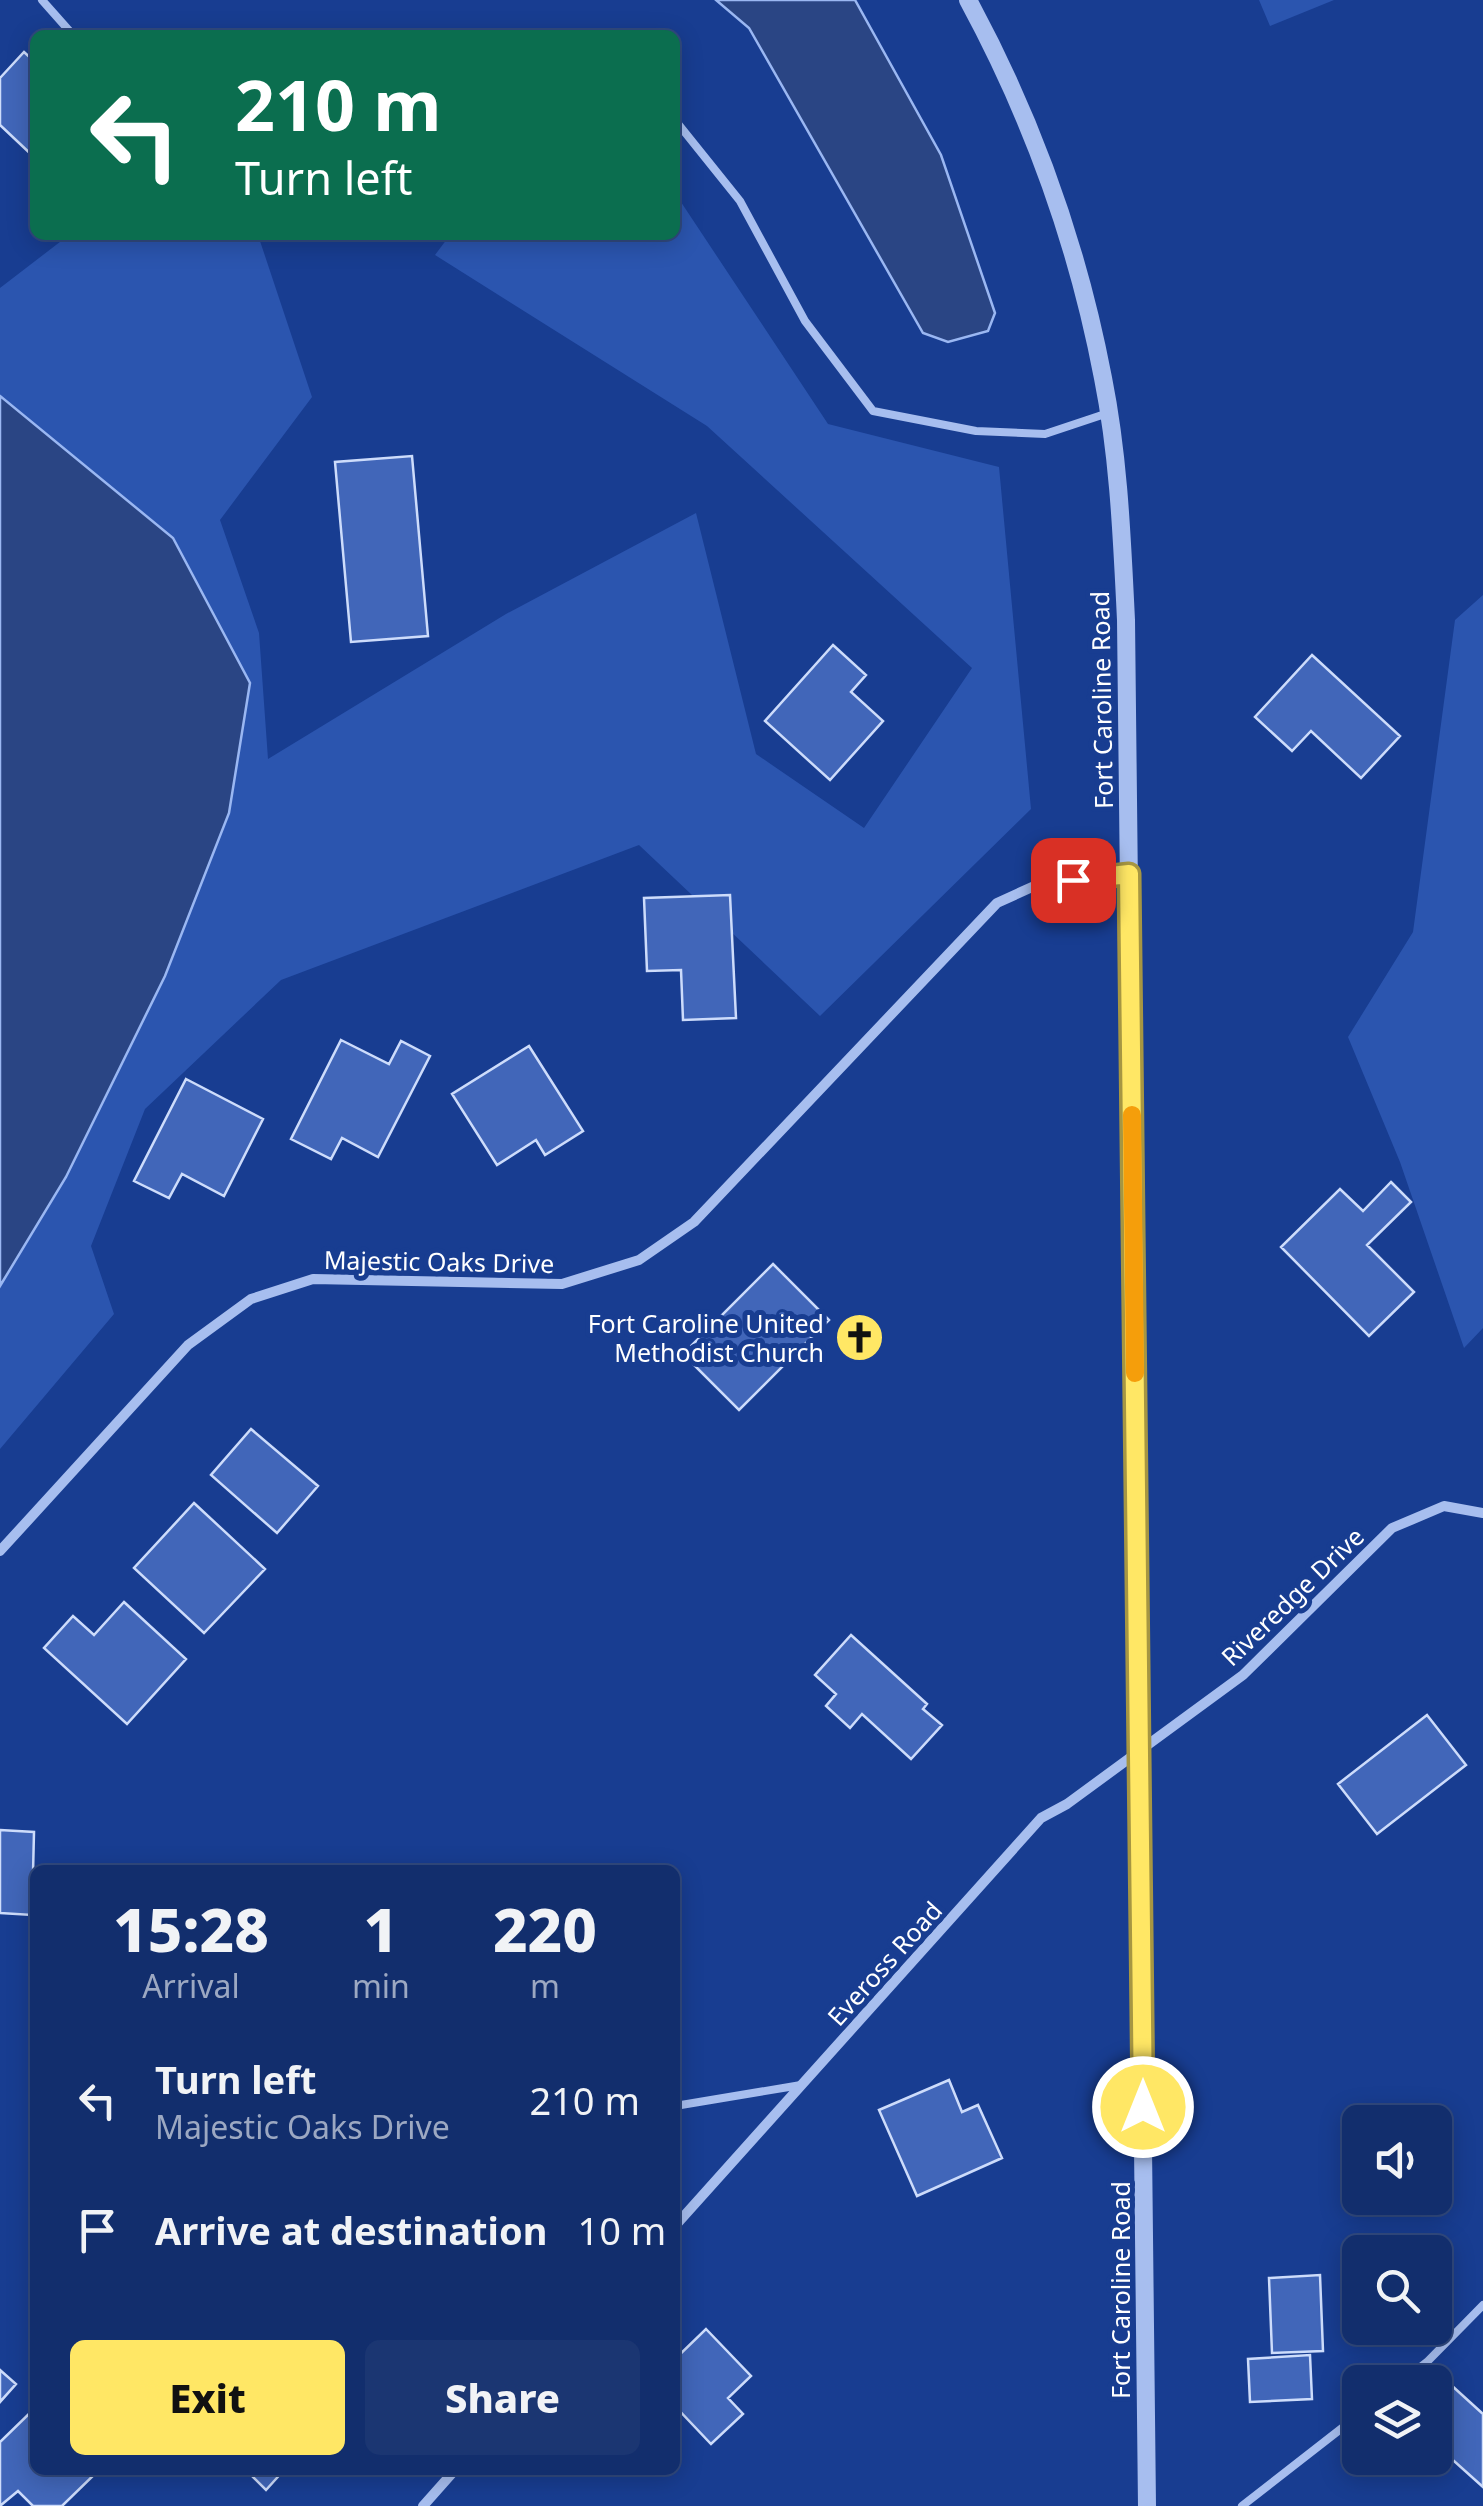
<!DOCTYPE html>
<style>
body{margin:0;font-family:"Noto Sans",sans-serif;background:#1b3672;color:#f1f3f6;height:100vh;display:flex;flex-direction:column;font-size:38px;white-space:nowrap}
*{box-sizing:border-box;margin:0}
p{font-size:32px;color:#9ca8c2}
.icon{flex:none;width:55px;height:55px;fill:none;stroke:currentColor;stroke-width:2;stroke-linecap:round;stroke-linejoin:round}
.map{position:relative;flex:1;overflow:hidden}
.drawer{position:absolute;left:30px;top:1865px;width:650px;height:610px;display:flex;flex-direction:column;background:#122e6d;border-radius:15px;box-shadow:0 5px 25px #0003,0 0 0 2px #314a80}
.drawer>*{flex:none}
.guide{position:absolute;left:30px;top:30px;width:650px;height:210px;border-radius:15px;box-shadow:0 5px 25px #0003,0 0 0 2px #314a80;background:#0b6e4f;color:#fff;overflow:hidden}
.controls{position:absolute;left:1342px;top:2105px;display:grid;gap:20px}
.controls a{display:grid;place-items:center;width:110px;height:110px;border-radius:15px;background:#122e6d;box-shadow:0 5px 25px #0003,0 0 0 2px #314a80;font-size:50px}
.pin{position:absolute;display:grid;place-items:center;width:85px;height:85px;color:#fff;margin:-42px;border-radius:20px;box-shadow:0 5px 15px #0006}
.me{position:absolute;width:110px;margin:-55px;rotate:0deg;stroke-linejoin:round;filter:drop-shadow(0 0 8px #0008)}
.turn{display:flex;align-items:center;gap:35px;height:210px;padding:0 40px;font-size:45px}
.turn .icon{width:130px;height:130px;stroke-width:2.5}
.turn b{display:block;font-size:70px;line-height:85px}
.eta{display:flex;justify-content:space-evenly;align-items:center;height:170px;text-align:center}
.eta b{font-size:60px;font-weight:800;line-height:70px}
.primary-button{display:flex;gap:20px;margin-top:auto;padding:20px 40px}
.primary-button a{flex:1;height:115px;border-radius:15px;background:#ffe765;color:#111;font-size:40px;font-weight:800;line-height:115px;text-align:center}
.primary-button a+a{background:#1b3672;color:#f1f3f6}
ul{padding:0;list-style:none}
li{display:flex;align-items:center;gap:30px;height:130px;padding:0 40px}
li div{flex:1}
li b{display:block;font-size:38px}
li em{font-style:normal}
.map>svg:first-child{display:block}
.green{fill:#2b55af}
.water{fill:#2a4584;stroke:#9ab7f2;stroke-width:2.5}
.building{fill:#4166b9;stroke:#cddcfb;stroke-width:2.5}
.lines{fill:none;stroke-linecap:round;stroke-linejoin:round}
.service{stroke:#a7beef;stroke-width:8}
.minor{stroke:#a7beef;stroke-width:10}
.tertiary{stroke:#a7beef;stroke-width:18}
.route-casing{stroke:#a69642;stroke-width:25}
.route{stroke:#ffe765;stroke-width:18}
.slow{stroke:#f59e0b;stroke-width:18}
.labels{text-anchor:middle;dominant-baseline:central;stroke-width:10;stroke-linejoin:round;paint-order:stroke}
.street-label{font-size:25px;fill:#fff;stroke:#183d91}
.poi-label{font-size:25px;fill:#fff;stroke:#183d91;text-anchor:end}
</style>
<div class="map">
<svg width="1483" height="2506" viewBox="0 0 1483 2506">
<rect width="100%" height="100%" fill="#183d91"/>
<path class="green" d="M1259,0H1334L1270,26Z
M675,193L828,424L999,467L1031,809L820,1016L639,845L281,980L145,1109L91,1246L114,1314L0,1449V1286L66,1177L165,976L173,538L0,396V288L69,235H258L312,397L220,520L259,633L268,759L506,614L696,513L756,754L864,828L972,668L707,426L435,255L450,235H675Z
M1483,595V1328L1464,1348L1400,1162L1348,1037L1413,932L1455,620Z"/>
<path class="water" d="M716,0H855L941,155L995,313L988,331L948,342L923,333L749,28Z
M0,396L173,538L250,683L229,813L165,976L66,1177L0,1286Z"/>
<path class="building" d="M24,52L35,62V158L0,125V78Z
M412,456L428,636L351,642L335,462Z
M833,645L866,675L851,692L883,721L830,780L765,721Z
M1312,655L1400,736L1361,778L1311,731L1292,751L1255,717Z
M730,895L736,1018L683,1020L681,970L647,971L644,898Z
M341,1040L389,1064L401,1041L430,1056L378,1157L342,1138L331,1159L291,1139Z
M529,1046L583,1131L545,1155L536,1140L497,1165L452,1094Z
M186,1079L263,1119L224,1196L182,1174L169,1198L134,1181Z
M1391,1182L1411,1202L1367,1245L1414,1292L1369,1336L1281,1247L1340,1189L1363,1211Z
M773,1264L829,1320L739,1410L683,1354Z
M251,1429L318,1486L277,1533L211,1475Z
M194,1503L265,1569L204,1633L134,1568Z
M124,1602L186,1659L127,1724L44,1648L73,1616L94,1635Z
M851,1635L927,1704L923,1709L942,1725L911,1759L862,1714L850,1728L826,1706L836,1694L815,1675Z
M1427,1715L1466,1765L1377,1834L1338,1784Z
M0,1830L34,1832L32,1915L0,1913Z
M949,2080L962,2112L978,2105L1002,2158L917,2196L879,2110Z
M1320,2275L1323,2351L1272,2353L1269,2278Z
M706,2329L751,2376L728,2398L743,2414L711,2444L675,2406V2359Z
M1310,2355L1312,2399L1250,2402L1248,2359Z
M0,2370L16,2384L0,2402Z
M1439,2374L1483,2414V2487L1435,2444V2382H1431Z
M35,2408V2470H99L62,2506H33L18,2491L0,2506V2442Z
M246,2470H284L266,2490Z"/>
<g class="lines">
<path class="service" d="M42,0L73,35
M675,120L740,201L805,321L873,411L976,431L1045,434L1108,413
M675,2106L801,2085
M1401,2382L1427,2362L1483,2305
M1242,2506L1360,2414"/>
<path class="minor" d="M0,1551L188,1345L251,1299L313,1279L562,1284L639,1260L694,1222L997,903L1041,883L1129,874
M675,2226L1041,1818L1067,1804L1243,1675L1392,1528L1444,1506L1483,1513
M423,2506L455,2470"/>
<path class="tertiary" d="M968,0C1032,118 1078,247 1103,378C1119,458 1122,540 1126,620L1147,2506"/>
</g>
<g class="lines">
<defs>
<path id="route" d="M1073,880L1129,874L1143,2107"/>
</defs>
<use href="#route" class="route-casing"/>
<use href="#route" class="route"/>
<path class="slow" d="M1132,1115L1135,1373"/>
</g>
<defs>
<symbol id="church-disc" viewBox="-11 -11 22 22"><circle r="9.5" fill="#ffe765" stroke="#183d91"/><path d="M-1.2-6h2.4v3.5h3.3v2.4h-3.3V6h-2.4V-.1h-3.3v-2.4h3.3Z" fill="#111"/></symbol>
</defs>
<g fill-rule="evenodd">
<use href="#church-disc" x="832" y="1310" width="55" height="55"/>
</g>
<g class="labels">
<g class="street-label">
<text transform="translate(1101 700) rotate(-91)">Fort Caroline Road</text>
<text transform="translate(439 1261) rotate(1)">Majestic Oaks Drive</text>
<text transform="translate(1292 1596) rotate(-44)">Riveredge Drive</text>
<text transform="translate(884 1963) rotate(-48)">Eveross Road</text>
<text transform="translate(1120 2290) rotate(-90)">Fort Caroline Road</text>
</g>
<g class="poi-label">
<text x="824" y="1323">Fort Caroline United<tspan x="824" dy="29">Methodist Church</tspan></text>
</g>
</g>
</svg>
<div class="controls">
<a><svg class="icon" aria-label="sound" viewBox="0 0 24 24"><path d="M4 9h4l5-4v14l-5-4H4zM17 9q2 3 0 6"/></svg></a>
<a><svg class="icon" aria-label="search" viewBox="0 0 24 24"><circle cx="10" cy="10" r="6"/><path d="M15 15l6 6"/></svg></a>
<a><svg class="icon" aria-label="layers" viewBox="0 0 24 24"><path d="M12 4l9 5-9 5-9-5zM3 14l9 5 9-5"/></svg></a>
</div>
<div class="pin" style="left:1073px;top:880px;background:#d93025"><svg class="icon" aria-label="arrive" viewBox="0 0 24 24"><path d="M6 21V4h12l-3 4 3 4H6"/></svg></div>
<svg class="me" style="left:1143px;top:2107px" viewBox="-20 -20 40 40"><circle r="17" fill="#ffe765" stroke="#fff" stroke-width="3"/><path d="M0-11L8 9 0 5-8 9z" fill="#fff"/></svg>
<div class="guide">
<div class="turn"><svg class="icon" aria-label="left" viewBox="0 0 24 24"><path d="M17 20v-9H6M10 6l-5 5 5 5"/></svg><div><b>210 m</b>Turn left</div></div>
</div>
<section class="drawer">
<div class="eta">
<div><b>15:28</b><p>Arrival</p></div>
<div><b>1</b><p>min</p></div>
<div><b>220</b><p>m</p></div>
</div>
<ul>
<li><svg class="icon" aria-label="left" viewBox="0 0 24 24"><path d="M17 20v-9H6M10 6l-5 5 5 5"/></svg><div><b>Turn left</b><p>Majestic Oaks Drive</p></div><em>210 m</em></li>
<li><svg class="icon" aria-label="arrive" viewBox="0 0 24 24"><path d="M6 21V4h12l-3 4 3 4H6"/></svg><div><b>Arrive at destination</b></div><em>10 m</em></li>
</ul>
<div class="primary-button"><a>Exit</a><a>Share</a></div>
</section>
</div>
